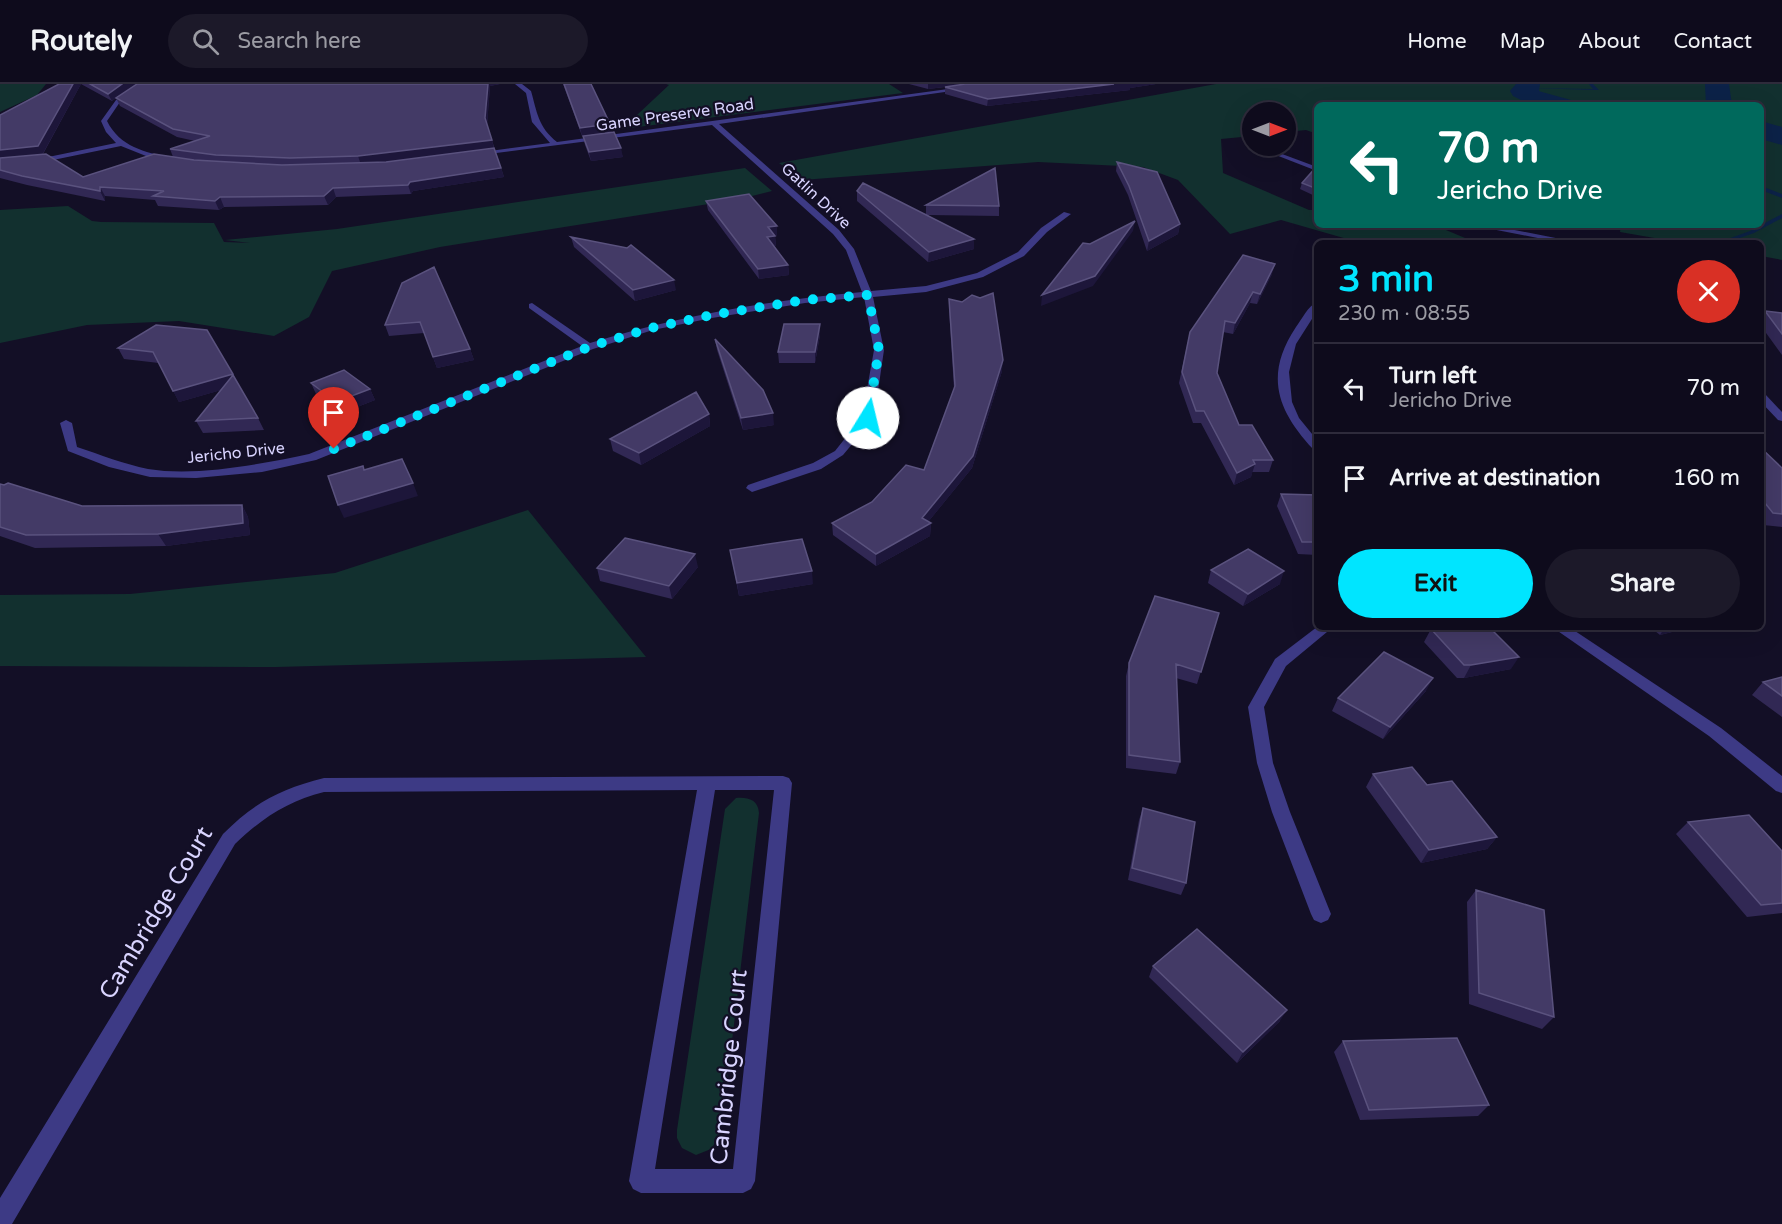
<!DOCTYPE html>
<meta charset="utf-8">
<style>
body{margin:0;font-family:"Varela Round",sans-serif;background:#1c1929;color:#f1f3f6;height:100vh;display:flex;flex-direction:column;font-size:22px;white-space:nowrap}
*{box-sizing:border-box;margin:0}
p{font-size:20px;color:#9b9ba3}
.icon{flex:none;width:33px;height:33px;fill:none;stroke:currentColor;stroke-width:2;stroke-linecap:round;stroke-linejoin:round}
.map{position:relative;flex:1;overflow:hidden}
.side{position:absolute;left:1314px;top:156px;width:450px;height:390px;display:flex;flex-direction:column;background:#0e0b1c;border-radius:9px;box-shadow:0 6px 24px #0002,0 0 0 2px #2e2b3b}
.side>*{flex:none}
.banner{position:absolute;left:1314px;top:18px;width:450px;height:126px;border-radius:9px;box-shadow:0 6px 24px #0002,0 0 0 2px #2e2b3b;background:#00695c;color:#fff;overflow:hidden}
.needle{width:39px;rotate:90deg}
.buttons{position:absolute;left:1242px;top:18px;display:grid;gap:12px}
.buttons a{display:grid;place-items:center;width:54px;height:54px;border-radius:50%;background:#0e0b1c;box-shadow:0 6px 24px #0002,0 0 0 2px #2e2b3b;font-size:30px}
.pin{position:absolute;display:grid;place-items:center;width:51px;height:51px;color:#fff;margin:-62px -26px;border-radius:50% 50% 50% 0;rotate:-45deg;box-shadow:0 0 6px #0007}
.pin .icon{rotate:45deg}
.me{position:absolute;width:66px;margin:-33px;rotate:9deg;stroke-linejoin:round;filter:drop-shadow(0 0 4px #0008)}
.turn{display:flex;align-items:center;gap:21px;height:126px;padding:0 24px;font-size:27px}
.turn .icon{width:78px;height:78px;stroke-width:2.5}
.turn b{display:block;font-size:42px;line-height:51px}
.round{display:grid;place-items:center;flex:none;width:63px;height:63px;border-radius:32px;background:#1c1929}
.head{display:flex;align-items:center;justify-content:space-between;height:102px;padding:0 24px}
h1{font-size:36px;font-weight:700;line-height:45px;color:#00e5ff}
.action{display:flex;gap:12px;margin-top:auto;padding:12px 24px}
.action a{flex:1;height:69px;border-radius:36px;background:#00e5ff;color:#111;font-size:24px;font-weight:700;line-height:69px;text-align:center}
.action a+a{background:#1c1929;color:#f1f3f6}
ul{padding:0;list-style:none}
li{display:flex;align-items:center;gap:18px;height:90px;padding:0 24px;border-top:2px solid #2e2b3b}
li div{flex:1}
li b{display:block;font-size:22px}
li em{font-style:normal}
header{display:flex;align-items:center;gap:36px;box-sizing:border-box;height:84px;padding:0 30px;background:#0e0b1c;border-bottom:2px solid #2e2b3b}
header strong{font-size:28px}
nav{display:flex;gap:33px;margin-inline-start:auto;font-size:21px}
.search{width:420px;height:54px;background:#1c1929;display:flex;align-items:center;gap:15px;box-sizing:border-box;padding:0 21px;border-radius:33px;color:#9b9ba3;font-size:22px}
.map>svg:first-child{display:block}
.green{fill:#12302f}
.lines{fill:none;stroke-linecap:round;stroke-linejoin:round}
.stream{fill:#0c2248;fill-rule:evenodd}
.river{fill:#0c2248;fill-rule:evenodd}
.minor{fill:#3d3a85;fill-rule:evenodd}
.wall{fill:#312854;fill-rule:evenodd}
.shaded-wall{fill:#1d163a}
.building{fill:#433a66;stroke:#5a527e;stroke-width:1.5}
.route{stroke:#00e5ff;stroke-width:10;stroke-dasharray:0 18}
.labels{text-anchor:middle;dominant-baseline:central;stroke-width:4.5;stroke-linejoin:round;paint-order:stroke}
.far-street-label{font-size:16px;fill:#d9d4ff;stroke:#130f26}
.near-street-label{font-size:24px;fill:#d9d4ff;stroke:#130f26}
</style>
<header>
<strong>Routely</strong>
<div class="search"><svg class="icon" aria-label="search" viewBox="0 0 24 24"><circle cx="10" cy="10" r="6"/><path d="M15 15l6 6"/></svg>Search here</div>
<nav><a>Home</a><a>Map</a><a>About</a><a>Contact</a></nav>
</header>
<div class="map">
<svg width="1782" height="1140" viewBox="0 0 1782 1140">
<rect width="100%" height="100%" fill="#130f26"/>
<path class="green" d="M0,0H46L37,11L0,28Z
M666,0H889L903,9L622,45L669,1Z
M1216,0H1782V176L1761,172V159H1683L1620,148L1621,141H1761V21H1317V50L1306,46L1286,48V28H1252V52L1221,55L1223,89L1309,126H1317V141H1434L1477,159H1361L1281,136L1230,150L1178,96L1143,83L1038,78L802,96L779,79Z
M745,84L772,107L740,115L440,163L332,187L309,233L274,252L179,237L87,241L0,259V126L68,122L92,137L101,138L214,139L224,158L250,159L225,156L337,145Z
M528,426L646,573L276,583L0,582V511L130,510L335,489Z
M736,714C747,713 758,715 759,729L721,1050L711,1065L696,1071L682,1064L677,1054V1046L725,725Z"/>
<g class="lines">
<path class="stream" d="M1589,0H1593L1599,6L1526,4L1593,5Z
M1761,87L1764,89V93L1761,95Z
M1761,102L1782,110V114L1761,106Z
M1782,130V134L1754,149L1728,158L1725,156L1750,147Z"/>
<path class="river" d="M1516,0H1540L1539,7L1542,8L1571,16L1575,21H1531L1513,12L1510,7Z
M1705,0H1729L1732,21H1706Z
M1761,37L1782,43V61L1761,55Z"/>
<path class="minor" d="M141,0H148L120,18L107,37C120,63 145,68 170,74V76L146,72L121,62L53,76L0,82V78L53,72L116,59L106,48L101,37L116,16Z
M515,0H522L531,7C537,28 538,43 557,58L985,0H1001L719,40L839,146L854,165L871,207L926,202L977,189L1018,168L1041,144L1064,128L1071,130L1047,148L1024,172L983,193L926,208L873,213L884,266L874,334L843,371L821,385L752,408L746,404L748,401L813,379L835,367L862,333L874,266L864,213L805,219L712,234L653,246L593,265L316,376L262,388L196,394L150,393L109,383L68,367L60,339L66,336L72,339L77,363C101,371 124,380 148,385C196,393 262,380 309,370L582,262L529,224V220L532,219L590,259C679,232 770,216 862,208L846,166L833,150L712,41L473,72L475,69L550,59L532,38L526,9Z
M1253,62H1261L1317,83V87Z
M1471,141H1489L1581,159H1563Z
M1317,218V227L1296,260L1289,288L1292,318L1299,334L1317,356V366L1313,365C1277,326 1264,291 1296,243C1302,235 1308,222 1317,218Z
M1761,309L1765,310L1782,328V337L1778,336L1761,318Z
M1317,543H1333L1286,582L1264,623L1273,679L1290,728L1331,830L1328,836L1321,839L1314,836L1311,830L1272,728L1257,679L1248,623L1275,575Z
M1552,543H1569L1721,644L1782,692V709L1776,707L1709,652Z
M783,692L789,694L792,699L755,1097L751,1105L743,1109H641L633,1105L629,1097L697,706L324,708C288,717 262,734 235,760L12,1140H0V1114L223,750C255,718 281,705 324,694ZM715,706H774L733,1085H655Z"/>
</g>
<path class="wall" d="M59,0H500L490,2L487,41L504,93L413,107L411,110L336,113L328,121L224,123L219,126L158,122L155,116L105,112V117L27,101L0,94V31ZM81,0L112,17L116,14L120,22L177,53L195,57L170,65L173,73L83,93L43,70ZM430,72L386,78L377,79Z
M563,0H591L623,73L591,77L585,61L583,52H582Z
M909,0H1156L1130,4V6L987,22L945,10V3L928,5Z
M1117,78L1180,140L1178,150L1147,167L1128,111L1116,87Z
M1317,82V113L1300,105L1302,99Z
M857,107L926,130V121L999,122V132L928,131L974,165L928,178L857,117Z
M706,117L777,152H775L776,162H774L788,181L789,191L759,195L708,126Z
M571,153L676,206L635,217L574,163Z
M1272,190L1257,220L1250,219L1233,250L1223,248L1217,289L1239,341L1273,376L1269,388H1252L1251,393L1234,401L1201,339H1193L1179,299L1190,248Z
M402,199L470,265L474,276L437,284L424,249L389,252L385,241Z
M949,215L1002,287L972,384L928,438L931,439L930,452L876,482L833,451L832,439L872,418L924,386L954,305L949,225Z
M1765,227L1782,229V271L1761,242V233Z
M207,246L258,334L264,346L203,349L196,337L221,306L179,318L159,279L124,275L118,264Z
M820,251L815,279H779L778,268Z
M715,255L774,341L743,346L717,266Z
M311,299L370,305L375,316L342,329L316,310Z
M709,330L710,342L641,381L613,367L610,355Z
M1761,364L1782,384V443L1763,441L1761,438Z
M0,400L82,422L242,421L248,433L250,451L166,462L35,464L0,452Z
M1281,410L1317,411V471L1298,470L1277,422Z
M730,466L813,500L739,512Z
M698,483L672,515L600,497L597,484Z
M1211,486L1280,500L1243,522L1208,499Z
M1219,529L1197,600L1176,594L1180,678L1176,690L1126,684V592L1129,579Z
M1650,543H1692L1660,551Z
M1431,545L1511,585L1464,594H1457L1424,558Z
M1782,593V633L1752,611L1763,598Z
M1426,607L1383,655L1332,627L1338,614Z
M1373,690L1427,701L1497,753L1487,765L1421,779L1366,703Z
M1143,724L1186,799L1181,811L1128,796L1139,736Z
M1688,738L1782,767V829L1747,833L1676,750Z
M1476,806L1554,933L1542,945L1469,920L1467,818Z
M1153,882L1280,937L1237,979L1149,893Z
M1343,957L1489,1021L1478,1032L1360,1036L1334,968Z"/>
<path class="shaded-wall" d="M73,0H81L42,71L0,76V66Z
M122,0H137L112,17L108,10Z
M488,0H500L490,2L487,42L485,34Z
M928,0H968L928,5Z
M1114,0H1156L1130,4V6L987,22L988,15Z
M610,40L612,48L582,52L580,44Z
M492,56L494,65L361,81L358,72Z
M621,64L623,73L591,77L589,68Z
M501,84L504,93L413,107L411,110L408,101L410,98Z
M100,103L105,112V117L100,107Z
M333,104L336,113L328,121L324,112Z
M220,113L224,123L219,126L215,117Z
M1135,137L1133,147L1093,202L1041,222L1042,211Z
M1180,140L1178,150L1147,167L1149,157Z
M777,142V152H775L776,162L768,163L767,153L768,143Z
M974,155V165L928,178L929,168Z
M1275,180L1272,190L1257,220L1260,210Z
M788,181L789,191L759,195L758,185Z
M674,196L676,206L635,217L633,206Z
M1253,208L1250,219L1233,250L1235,239Z
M820,240V251L815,279V268Z
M470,265L474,276L437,284L433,273Z
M1003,276L1002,287L972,384L924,443L931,439L930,452L876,482V470L922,434Z
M233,290L239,301L179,318L173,307Z
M370,305L375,316L342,329L336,318Z
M773,329L774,341L743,346L741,334Z
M709,330L710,342L641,381L639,369Z
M1255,380L1251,393L1234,401L1237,389Z
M413,399L418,412L344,434L338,421Z
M242,421L248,433L250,451L166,462L158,450Z
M695,470L698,483L672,515L669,502Z
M812,487L813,500L739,512L737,499Z
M1284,487L1280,500L1243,522L1248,510Z
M1665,543H1692L1660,551Z
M1519,573L1511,585L1464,594L1471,581Z
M1433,594L1426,607L1383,655L1390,643Z
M1497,753L1487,765L1421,779L1429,766Z
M1287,926L1280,937L1237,979L1243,968Z"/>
<path class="building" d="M59,0H73L38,62L0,66V31Z
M90,0H122L108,10Z
M137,0H488L485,34L492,56L358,72L290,74L216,71L170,65L210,52L173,45L116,14Z
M564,0H591L610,40L580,44Z
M965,0H1114L988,15L945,3Z
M614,48L621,64L589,68L583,52Z
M494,64L501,84L410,98L408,101L333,104L324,112L220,113L215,117L153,112L164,107L100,103V107L22,92L0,86V74L46,70L83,93L154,70L194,76L282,81L386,78Z
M1117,78L1157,88L1180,140L1149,157L1129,102Z
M1317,82V105L1302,99Z
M995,84L999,122L926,121Z
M863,99L974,155L929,168L857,107Z
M749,110L777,142L768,143L775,152L767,153L788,181L758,185L706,117Z
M1135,137L1095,192L1042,211L1083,159L1090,160Z
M571,153L627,164L631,161L674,196L633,206Z
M1243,171L1275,180L1260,210L1253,208L1235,239L1225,237L1217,289L1239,341H1252L1273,376H1253L1255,380L1237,389L1204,327H1196L1182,288L1190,248Z
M434,183L470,265L433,273L420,238L385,241L402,199Z
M993,209L1003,276L973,372L922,434L931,439L876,470L832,439L872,418L906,381L924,386L955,302L949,215L962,218L972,211L980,214Z
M1765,227L1782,229V250Z
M784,240H820L815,268H778Z
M156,241L207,246L233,290L173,307L153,268L118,264Z
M715,255L763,306L773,329L741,334Z
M344,286L370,305L336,318L311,299Z
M233,291L258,334L196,337Z
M696,308L709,330L639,369L610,355Z
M1761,364L1782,384V430L1773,429L1761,414Z
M402,375L413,399L338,421L328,392L363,382L364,386Z
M8,399L82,422L242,421L243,439L158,450L26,451L0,443V400L4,401Z
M1281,410L1317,411V458H1302Z
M625,454L695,470L669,502L597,484Z
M802,455L812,487L737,499L730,466Z
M1248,465L1284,487L1248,510L1211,486Z
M1155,512L1219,529L1201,588L1176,580L1180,678L1129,671V579Z
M1445,543H1489L1519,573L1471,581H1464L1431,545Z
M1384,568L1433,594L1390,643L1338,614Z
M1782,593V612L1763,598Z
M1412,683L1427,701L1452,697L1497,753L1429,766L1373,690Z
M1143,724L1195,738L1186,799L1132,784Z
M1749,731L1782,767V819L1761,821L1688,738Z
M1476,806L1544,826L1554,933L1479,909Z
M1197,845L1287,926L1243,968L1153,882Z
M1457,954L1489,1021L1369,1026L1343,957Z"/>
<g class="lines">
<path class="route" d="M334,365L589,263L651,244L712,231L805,216L868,211L879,266L868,334"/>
</g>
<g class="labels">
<g class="far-street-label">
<text transform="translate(675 31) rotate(-8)">Game Preserve Road</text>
<text transform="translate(816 112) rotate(43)">Gatlin Drive</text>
<text transform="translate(236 369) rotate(-6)">Jericho Drive</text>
</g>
<g class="near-street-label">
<text transform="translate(156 829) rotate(-59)">Cambridge Court</text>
<text transform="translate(729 983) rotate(-84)">Cambridge Court</text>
</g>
</g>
</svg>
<div class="buttons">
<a><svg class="needle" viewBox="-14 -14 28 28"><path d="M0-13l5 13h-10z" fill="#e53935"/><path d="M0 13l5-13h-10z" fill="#9b9ba3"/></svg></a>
</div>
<div class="pin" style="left:334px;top:365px;background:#d93025"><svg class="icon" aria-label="arrive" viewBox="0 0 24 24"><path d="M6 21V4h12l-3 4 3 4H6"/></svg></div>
<svg class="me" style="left:868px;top:334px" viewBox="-20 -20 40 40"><circle r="19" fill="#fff"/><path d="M0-13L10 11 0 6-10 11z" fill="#00e5ff"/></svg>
<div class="banner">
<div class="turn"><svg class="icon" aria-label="left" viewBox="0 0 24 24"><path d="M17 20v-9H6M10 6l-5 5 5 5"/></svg><div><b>70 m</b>Jericho Drive</div></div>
</div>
<section class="side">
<div class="head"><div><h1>3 min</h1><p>230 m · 08:55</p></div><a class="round" style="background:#d93025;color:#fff"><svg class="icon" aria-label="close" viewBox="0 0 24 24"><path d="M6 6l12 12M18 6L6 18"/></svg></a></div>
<ul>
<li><svg class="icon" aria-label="left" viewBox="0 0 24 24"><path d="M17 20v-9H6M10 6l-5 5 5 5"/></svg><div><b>Turn left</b><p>Jericho Drive</p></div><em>70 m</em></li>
<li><svg class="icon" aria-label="arrive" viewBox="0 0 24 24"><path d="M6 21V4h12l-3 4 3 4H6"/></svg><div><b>Arrive at destination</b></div><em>160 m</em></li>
</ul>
<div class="action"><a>Exit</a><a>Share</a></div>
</section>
</div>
